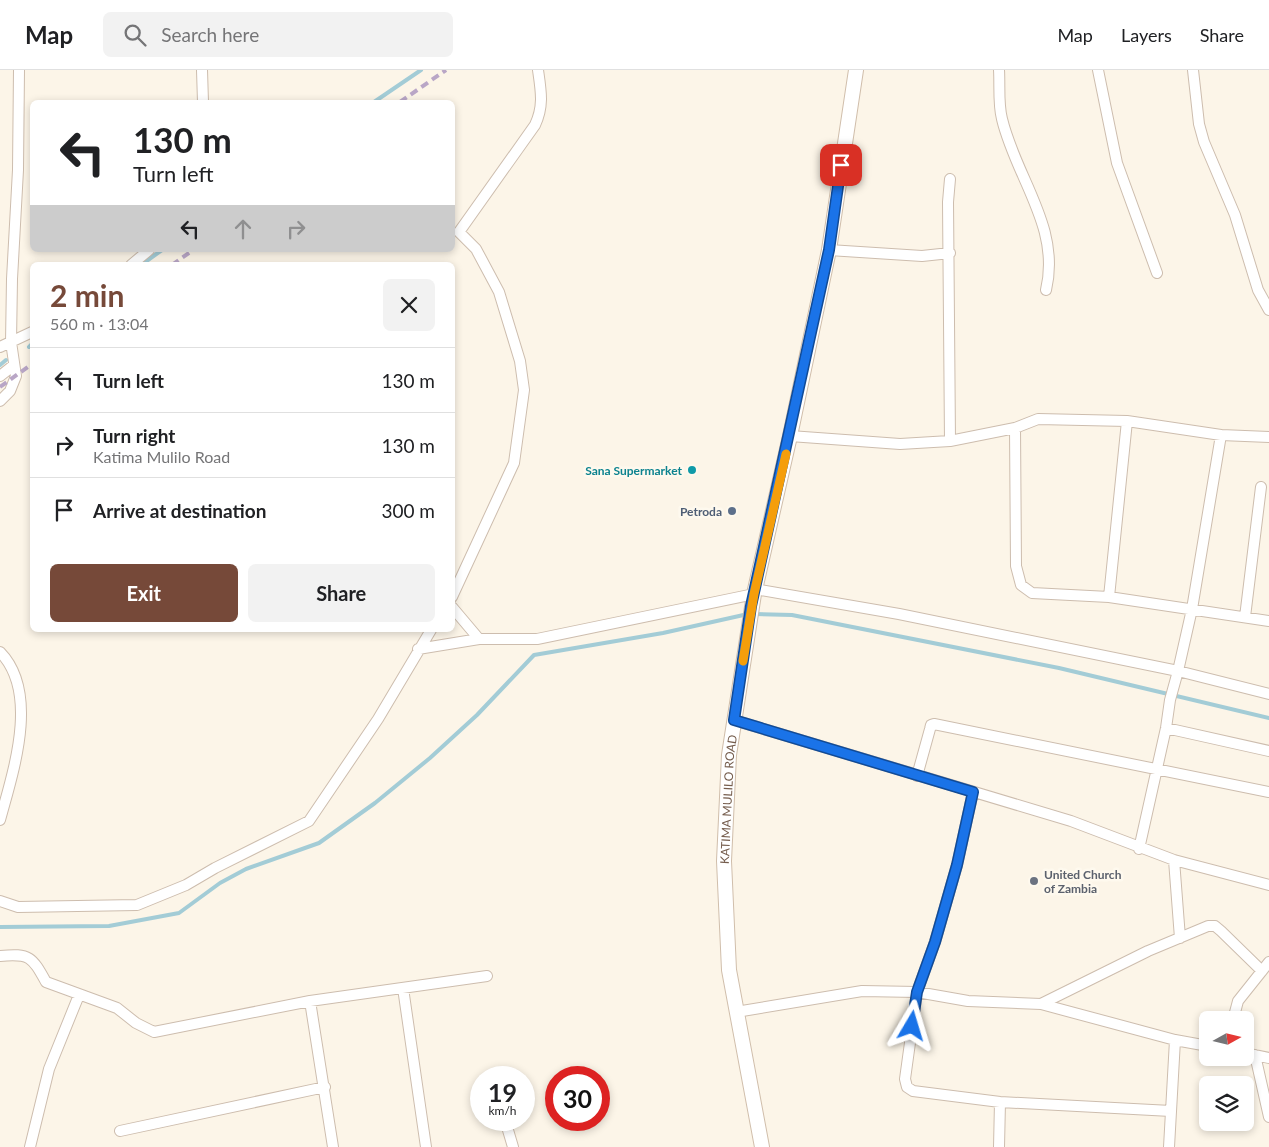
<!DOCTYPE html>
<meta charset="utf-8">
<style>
body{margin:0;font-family:Lato,sans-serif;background:#f2f2f2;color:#202124;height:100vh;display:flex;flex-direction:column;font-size:19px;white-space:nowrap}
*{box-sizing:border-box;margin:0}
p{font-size:16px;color:#757577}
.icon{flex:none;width:28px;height:28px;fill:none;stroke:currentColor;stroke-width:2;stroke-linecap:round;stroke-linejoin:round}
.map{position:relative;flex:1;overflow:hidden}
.side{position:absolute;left:30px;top:192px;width:425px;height:370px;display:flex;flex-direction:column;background:#fff;border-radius:8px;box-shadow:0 2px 8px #0003}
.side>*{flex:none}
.hud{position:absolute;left:30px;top:30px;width:425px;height:152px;border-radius:8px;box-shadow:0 2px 8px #0003;background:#fff;color:#202124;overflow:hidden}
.needle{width:32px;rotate:82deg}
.fabs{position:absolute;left:1199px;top:941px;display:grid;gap:10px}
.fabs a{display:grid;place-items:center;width:55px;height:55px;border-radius:8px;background:#fff;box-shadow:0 2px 8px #0003;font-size:25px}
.speed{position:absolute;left:470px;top:996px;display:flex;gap:10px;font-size:25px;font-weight:700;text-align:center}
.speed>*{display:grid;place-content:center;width:65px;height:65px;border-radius:50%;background:#fff;box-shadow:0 2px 8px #0003;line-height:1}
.speed small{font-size:12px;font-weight:400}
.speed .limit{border:8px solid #d22;background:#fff;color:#111}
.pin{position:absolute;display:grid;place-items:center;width:42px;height:42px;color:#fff;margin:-21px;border-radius:10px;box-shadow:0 2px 8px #0006}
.me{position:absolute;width:55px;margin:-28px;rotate:7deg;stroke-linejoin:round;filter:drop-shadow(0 0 4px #0008)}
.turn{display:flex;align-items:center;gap:18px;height:105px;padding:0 20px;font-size:22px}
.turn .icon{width:65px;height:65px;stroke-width:2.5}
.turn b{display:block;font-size:35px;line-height:42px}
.lanes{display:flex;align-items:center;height:48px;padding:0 20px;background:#0003;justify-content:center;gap:25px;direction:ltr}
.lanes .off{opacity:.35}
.round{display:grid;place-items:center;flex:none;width:52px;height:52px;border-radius:8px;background:#f2f2f2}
.head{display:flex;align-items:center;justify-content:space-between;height:85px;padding:0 20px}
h1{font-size:30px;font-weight:700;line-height:38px;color:#764939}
.action{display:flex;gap:10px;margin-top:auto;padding:10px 20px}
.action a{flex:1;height:58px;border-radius:8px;background:#764939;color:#fff;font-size:20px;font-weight:700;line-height:58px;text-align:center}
.action a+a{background:#f2f2f2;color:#202124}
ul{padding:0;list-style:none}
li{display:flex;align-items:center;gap:15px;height:65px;padding:0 20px;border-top:1px solid #e0e0e0}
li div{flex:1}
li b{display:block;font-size:19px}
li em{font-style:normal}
header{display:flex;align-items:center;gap:30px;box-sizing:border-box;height:70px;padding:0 25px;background:#fff;border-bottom:1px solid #e0e0e0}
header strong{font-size:24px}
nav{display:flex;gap:28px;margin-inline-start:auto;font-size:18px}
.search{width:350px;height:45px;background:#f2f2f2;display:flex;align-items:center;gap:12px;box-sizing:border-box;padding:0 18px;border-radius:8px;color:#757577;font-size:19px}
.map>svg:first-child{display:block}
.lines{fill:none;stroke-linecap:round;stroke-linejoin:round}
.stream{stroke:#a3ccd6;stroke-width:4}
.minor-casing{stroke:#cdbdae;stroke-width:12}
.secondary-casing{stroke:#d0beab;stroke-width:16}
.minor{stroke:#fff;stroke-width:10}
.secondary{stroke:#fff;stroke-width:14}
.rail{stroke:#b9a6c6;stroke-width:4;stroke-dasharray:8 5;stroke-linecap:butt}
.route-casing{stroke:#114b97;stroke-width:12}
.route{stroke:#1a73e8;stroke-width:9}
.slow{stroke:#f59e0b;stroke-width:9}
.culture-dot{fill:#0f9aa8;stroke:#fef9ee;stroke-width:2}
.service-dot{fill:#5c6f8a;stroke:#fef9ee;stroke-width:2}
.worship-dot{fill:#6b7280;stroke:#fef9ee;stroke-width:2}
.labels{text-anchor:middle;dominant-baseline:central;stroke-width:5;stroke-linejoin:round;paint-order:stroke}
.culture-label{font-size:12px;font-weight:bold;fill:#0d838f;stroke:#fef9ee;text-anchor:end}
.service-label{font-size:12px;font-weight:bold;fill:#4e5e75;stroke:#fef9ee;text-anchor:end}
.street-label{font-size:12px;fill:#755d4d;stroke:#fef9ee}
.worship-label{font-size:12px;font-weight:bold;fill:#5b616d;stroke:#fef9ee;text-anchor:start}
</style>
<header>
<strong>Map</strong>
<div class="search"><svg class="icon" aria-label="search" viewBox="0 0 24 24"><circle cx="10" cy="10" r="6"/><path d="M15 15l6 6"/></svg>Search here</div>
<nav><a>Map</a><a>Layers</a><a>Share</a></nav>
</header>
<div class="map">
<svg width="1269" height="1077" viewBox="0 0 1269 1077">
<rect width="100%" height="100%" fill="#fcf5e8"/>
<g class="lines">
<path class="stream" d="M374,32L421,0
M141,195L162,180
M29,277L32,274
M0,295L6,290
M755,544L792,545L1059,598L1269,648
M0,857L109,856L179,843L220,813L246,799L319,773L375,733L430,688L477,645L534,585L663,563L748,544"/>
<defs>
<path id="minor" d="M202,0L203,32
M999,0C1000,16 998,34 1002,49C1016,108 1061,157 1046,220
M1098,0L1117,93L1157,203
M1193,0L1199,54L1204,72L1235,145L1258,220L1269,240
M829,180L922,186L950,183
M131,195L149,180
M0,277L32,262
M0,306L14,295
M0,331L10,321L16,306L11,272L12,209L18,100L19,0
M1015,358L1016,496L1021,515L1032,523L1109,527L1269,551
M1221,365L1192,539L1178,601L1269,624
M790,366L900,374L950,371L1015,358L1038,349L1127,351L1221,365L1269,367
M950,371L948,132L950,109
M755,519L899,544L1178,601L1170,630L1166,658L1139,779
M452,527L514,393L524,320L520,291L499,222L476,179L459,162L535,55C544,36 541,21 538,0
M1109,527L1127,351
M452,537L479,569H537L754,524
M1245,547L1261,417
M418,579L479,569
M0,582C40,623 13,702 0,750
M734,650L1071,751L1174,790L1269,815
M1166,658L1269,681
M917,706L930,659L931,655L934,654L1269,722
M973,722L957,795L935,872L917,922L905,1009L907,1017L913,1021L1000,1032L1171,1041
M1174,790L1180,868
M0,831L18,837L137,835L186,815L215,798L309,751L378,649L431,560
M0,886C30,883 32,887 46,912L117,938L136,953L154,962L310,931L487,906
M403,918L426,1077
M310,931L333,1077
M1041,934L1148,881L1208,856H1215L1221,861L1262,901
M736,942L862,921L917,922L968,931L1041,934L1175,970L1208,976
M1233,950L1238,931L1269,892
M1245,983L1269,988
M1255,985L1269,1047
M505,1050L513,1077
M120,1061L325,1017
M30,1077L49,999L79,925
M999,1077L1000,1032
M1169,1077L1175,970"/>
<g id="secondary">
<path id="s1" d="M762,1077L729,900L724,791L729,685L754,524L790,366L829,180L856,0"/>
</g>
</defs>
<use href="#minor" class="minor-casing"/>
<use href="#secondary" class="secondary-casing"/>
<use href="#minor" class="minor"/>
<use href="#secondary" class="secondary"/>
<path class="rail" d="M400,32L446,0
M172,195L193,180
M0,317L32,294"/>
</g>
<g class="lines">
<defs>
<path id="route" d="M841,95L829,180L751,536L734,650L973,722L957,795L935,872L917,922L912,956"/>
</defs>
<use href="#route" class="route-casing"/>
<use href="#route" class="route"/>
<path class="slow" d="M743,591L754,524L786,384"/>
</g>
<circle class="culture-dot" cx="692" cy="400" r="5"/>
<circle class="service-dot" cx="732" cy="441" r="5"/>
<circle class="worship-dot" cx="1034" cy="811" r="5"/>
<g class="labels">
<g class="culture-label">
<text x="682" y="400">Sana Supermarket</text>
</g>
<g class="service-label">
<text x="722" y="441">Petroda</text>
</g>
<g class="street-label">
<text stroke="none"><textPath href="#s1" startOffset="351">KATIMA MULILO ROAD</textPath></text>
</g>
<g class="worship-label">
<text x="1044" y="804">United Church<tspan x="1044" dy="14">of Zambia</tspan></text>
</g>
</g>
</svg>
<div class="fabs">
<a><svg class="needle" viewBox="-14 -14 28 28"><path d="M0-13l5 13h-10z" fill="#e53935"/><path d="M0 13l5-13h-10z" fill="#757577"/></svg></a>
<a><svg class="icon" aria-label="layers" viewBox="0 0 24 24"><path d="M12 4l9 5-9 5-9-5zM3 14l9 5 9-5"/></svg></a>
</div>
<div class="speed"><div>19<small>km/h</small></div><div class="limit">30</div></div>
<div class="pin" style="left:841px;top:95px;background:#d93025"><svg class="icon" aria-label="arrive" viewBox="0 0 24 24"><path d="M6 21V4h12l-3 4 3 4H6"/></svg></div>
<svg class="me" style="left:912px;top:956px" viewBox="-20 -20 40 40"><path d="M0-17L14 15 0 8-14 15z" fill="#1a73e8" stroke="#fff" stroke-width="4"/></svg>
<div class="hud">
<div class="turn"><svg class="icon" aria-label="left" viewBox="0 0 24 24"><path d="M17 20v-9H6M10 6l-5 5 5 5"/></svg><div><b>130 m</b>Turn left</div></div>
<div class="lanes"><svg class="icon" aria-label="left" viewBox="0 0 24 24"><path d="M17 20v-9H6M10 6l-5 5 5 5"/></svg><svg class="icon off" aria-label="ahead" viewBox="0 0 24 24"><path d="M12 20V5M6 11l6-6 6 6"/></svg><svg class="icon off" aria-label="right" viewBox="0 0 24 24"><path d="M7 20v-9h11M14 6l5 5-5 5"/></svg></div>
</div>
<section class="side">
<div class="head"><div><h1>2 min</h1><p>560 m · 13:04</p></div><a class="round"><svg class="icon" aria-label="close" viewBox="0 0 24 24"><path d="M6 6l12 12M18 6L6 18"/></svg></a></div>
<ul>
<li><svg class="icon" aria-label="left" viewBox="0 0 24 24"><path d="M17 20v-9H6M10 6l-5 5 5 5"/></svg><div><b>Turn left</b></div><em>130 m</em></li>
<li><svg class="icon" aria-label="right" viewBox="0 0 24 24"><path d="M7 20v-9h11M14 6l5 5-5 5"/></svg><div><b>Turn right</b><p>Katima Mulilo Road</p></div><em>130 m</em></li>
<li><svg class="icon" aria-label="arrive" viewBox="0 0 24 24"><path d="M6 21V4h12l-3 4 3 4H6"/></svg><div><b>Arrive at destination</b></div><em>300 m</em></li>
</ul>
<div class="action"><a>Exit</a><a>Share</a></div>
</section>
</div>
